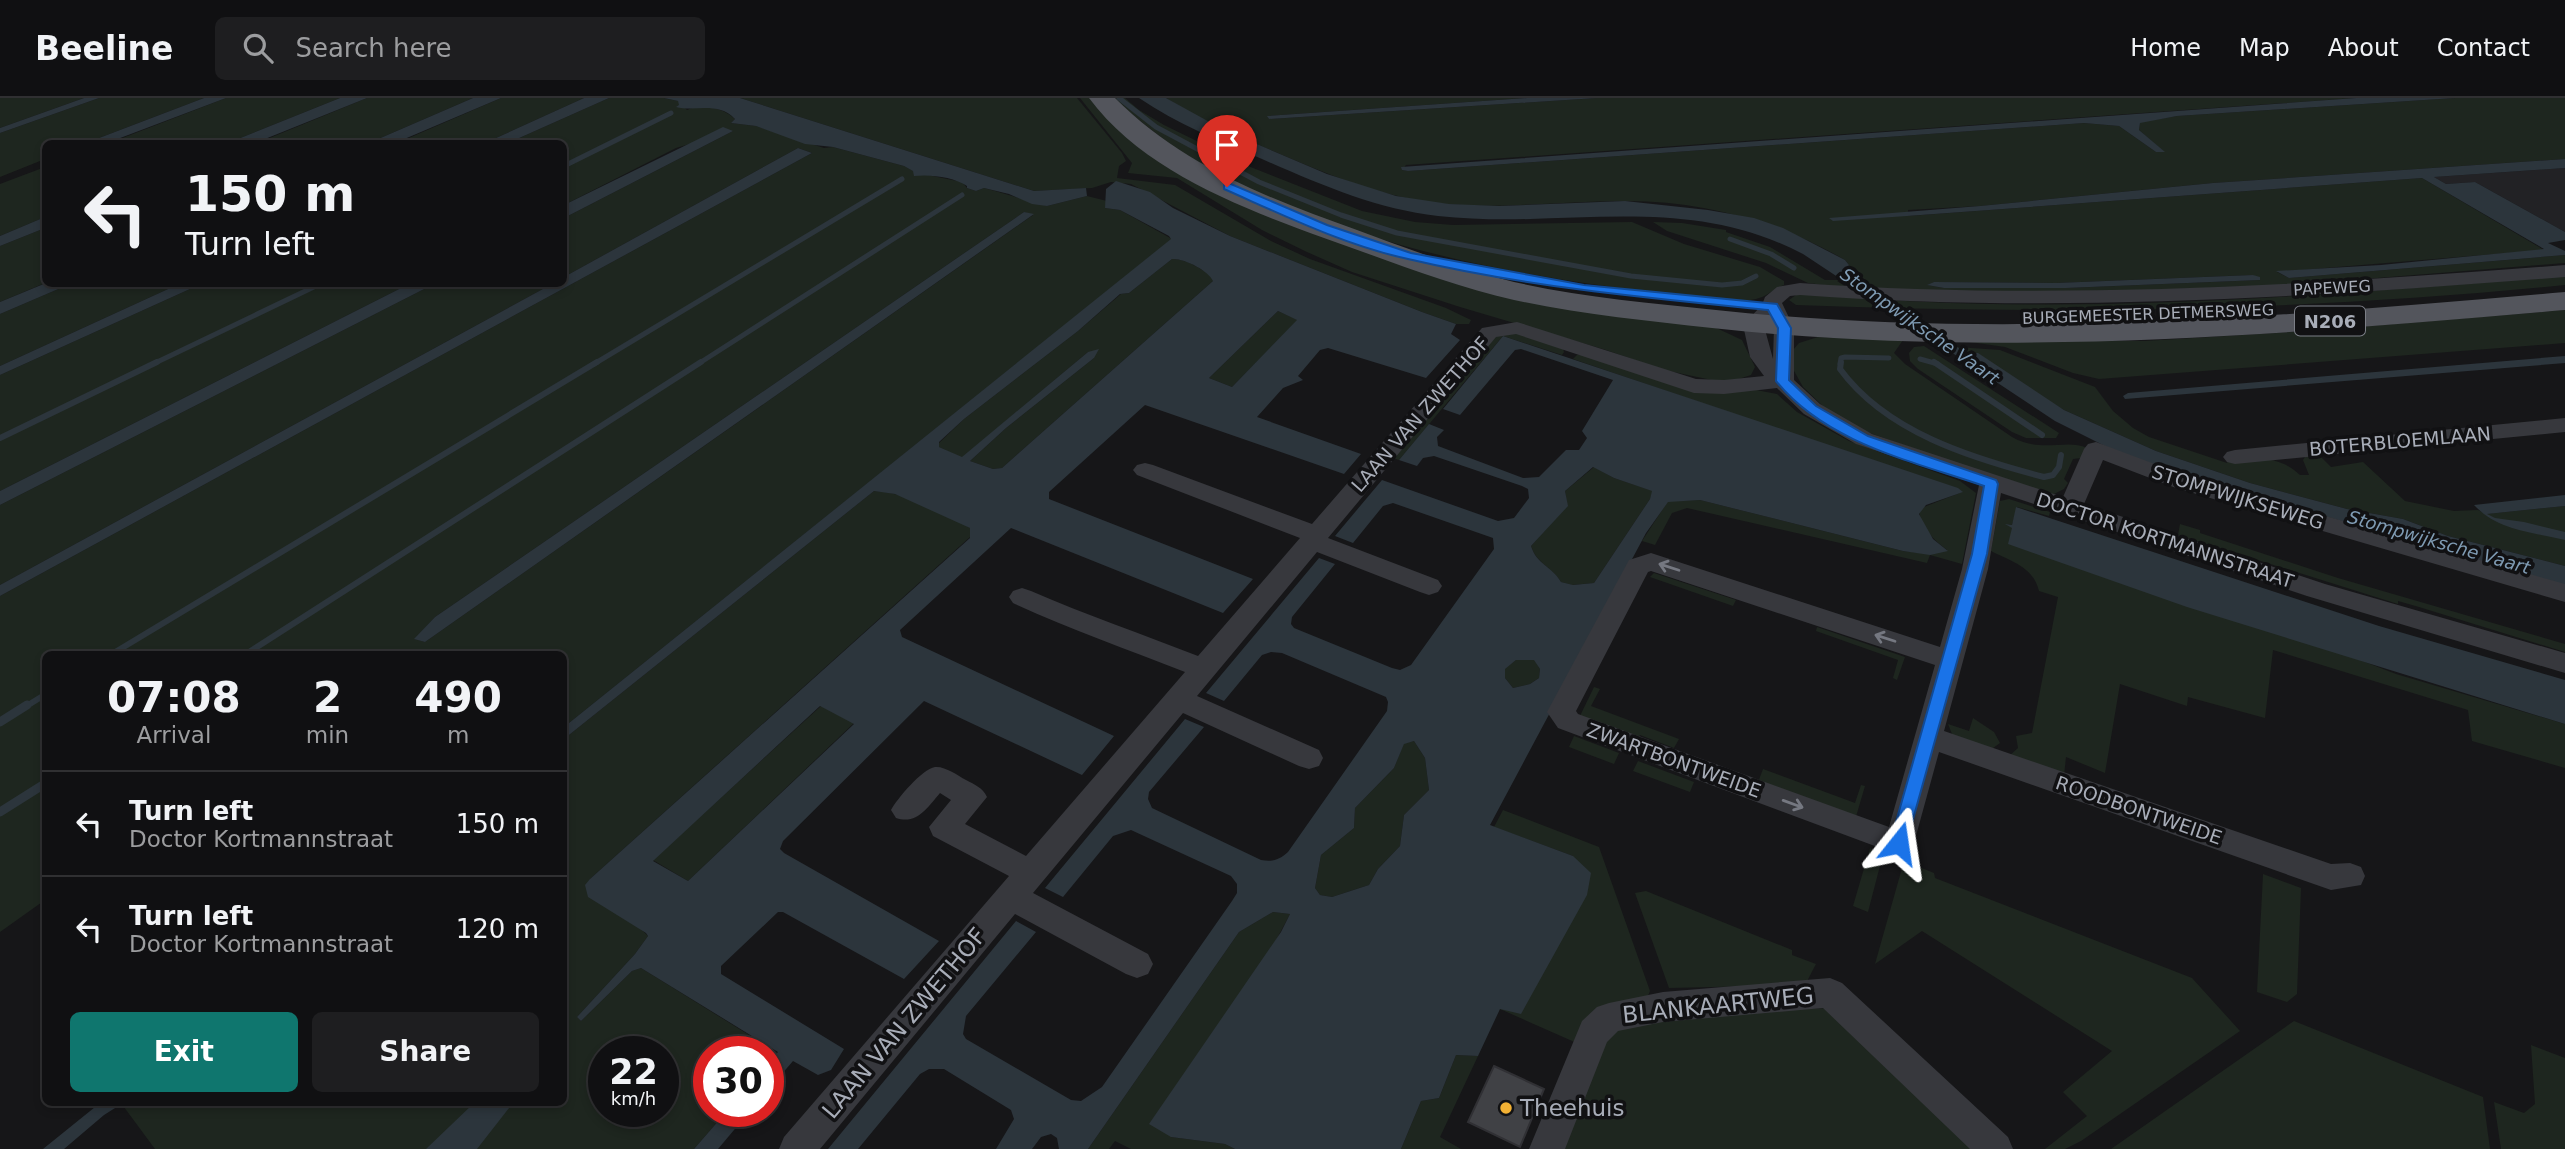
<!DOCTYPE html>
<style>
body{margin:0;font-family:"DejaVu Sans",sans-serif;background:#1e1e20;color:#f1f3f6;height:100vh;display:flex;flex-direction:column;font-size:26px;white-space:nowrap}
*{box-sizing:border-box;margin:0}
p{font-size:23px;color:#9c9d9f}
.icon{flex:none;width:38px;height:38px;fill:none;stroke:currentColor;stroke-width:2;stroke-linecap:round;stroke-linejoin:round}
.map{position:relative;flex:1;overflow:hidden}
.panel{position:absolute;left:42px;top:553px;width:525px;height:455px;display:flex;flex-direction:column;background:#101012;border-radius:10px;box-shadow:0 4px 10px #0003,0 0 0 2px #303032}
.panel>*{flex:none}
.guide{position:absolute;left:42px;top:42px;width:525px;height:147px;border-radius:10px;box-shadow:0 4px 10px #0003,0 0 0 2px #303032;background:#101012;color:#f1f3f6;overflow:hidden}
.speed{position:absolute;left:588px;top:938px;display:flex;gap:14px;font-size:35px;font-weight:700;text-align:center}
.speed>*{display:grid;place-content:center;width:91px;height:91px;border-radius:50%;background:#101012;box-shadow:0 4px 10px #0003,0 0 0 2px #303032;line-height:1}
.speed small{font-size:18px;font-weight:400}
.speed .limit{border:10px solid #d22;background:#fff;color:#111}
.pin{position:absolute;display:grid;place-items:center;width:60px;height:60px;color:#fff;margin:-72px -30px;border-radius:50% 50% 50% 0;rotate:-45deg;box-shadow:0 0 7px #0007}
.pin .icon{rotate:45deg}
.me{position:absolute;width:77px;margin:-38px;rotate:15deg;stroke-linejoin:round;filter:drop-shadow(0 0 5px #0008)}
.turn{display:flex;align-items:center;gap:24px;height:147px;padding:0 28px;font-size:32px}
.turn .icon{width:91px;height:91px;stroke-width:2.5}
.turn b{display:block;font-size:49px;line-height:60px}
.eta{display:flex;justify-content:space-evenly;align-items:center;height:119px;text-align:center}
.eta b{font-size:42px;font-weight:700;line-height:49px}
.button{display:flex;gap:14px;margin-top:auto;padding:14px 28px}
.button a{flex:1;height:80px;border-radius:10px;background:#0f766e;color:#fff;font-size:28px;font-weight:700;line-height:80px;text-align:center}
.button a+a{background:#1e1e20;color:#f1f3f6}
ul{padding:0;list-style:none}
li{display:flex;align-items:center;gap:21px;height:105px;padding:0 28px;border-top:2px solid #303032}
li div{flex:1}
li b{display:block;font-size:26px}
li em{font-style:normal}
header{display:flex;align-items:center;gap:42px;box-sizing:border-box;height:98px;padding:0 35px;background:#101012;border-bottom:2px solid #303032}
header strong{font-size:33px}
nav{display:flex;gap:38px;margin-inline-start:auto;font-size:24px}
.search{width:490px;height:63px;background:#1e1e20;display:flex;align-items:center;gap:18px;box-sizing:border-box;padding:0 24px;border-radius:10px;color:#9c9d9f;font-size:26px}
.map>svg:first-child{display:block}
.built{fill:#222225}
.green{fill:#1e261f;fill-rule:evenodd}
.water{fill:#2c353c;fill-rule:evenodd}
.pier{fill:#161618}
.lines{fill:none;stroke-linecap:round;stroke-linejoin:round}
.stream-far2{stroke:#2c353c;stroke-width:5}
.stream-far1{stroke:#2c353c;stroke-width:6}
.stream{stroke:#2c353c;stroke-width:9}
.building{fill:#404145;stroke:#303034;stroke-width:2}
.street{fill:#37383d;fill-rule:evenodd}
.primary{fill:#53555c;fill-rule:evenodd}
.oneway{stroke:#757881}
.route{fill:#1a73e8;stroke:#114b97;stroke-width:2}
.poi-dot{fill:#f2b134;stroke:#111113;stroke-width:2.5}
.labels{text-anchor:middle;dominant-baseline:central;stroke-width:7;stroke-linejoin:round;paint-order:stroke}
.far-street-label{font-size:16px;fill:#a8adb8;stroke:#111113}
.shield{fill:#111113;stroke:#7b7e86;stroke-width:2}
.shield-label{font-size:18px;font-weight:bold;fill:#a8adb8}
.far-water-label{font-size:18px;font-style:italic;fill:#7f9bb3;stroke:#111113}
.street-label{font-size:19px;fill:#a8adb8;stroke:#111113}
.near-street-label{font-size:23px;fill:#a8adb8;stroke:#111113}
.near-poi-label{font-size:23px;fill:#a8adb8;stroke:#111113;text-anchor:start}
</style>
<header>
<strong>Beeline</strong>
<div class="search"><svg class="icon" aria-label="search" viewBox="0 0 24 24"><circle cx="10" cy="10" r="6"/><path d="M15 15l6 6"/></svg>Search here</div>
<nav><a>Home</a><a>Map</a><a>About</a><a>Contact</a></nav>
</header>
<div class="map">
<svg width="2565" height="1051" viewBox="0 0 2565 1051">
<rect width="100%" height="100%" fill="#161618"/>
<path class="built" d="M2565,70V134L2475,84L2446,86L2434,79Z"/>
<path class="green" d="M0,0H84L0,30Z
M99,0H204L86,45L46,46L45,61L0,79V35Z
M226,0H340L228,45L107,46Z
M367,0H473L369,45L255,46Z
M501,0H584L485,45L395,46Z
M609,0H664L678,3L687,12C701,5 724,10 735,21L731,25L756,28L824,50L833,49L904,68L914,73L915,77L923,76L962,84L967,90L976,93L984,90L995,93L1047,108L1087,98L1107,103L1105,110L1120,112L1172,141L564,629V556H46L45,802L0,834V498L812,55L798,50L564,179V120L733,33L676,50L564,107V46L508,45ZM1024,114L1033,117L425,544L415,541L435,519Z
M740,0H1077L1122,55L1126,63L1119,68L1117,80L1175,87L1271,143L1310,161L1446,210L1471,222L1469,226H1456L1422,214L1230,138L1131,86L1111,84L1092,90L1034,93Z
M1080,0H1092L1110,20L1371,154L1710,227L1742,242L1755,269L1751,277L1726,285L1664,272L1606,252L1460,209L1352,174L1307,154L1262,132L1177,80L1128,75L1132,65Z
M1112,0H1125L1139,12L1164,27L1248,68L1362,113L1415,124L1453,127L1632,124L1684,146L1760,169L1784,183V187C1774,191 1766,199 1756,201C1726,207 1691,198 1661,195C1518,179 1373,150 1242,89C1193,66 1153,34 1112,0Z
M1166,0H1527L1268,18L1269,21L1597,0H2356L1406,67L1402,72L1408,73L2084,25L2119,28L2156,54H2164L2139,32L2140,24L2177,18L2455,0H2565V61L2213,85L1980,108L1908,112V118L2422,80L2544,152L2277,174L2289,180L2565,157V165L2290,187L2069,195L1872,192L1845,175L1849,167L1845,162C1778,123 1700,102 1622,103C1564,103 1505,111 1447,106C1387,101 1334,79 1280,56C1240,39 1202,23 1166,0ZM2253,177L2260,182L2066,190H1944L1928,187L1934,184L2056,185Z
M45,69V119L0,138V86Z
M1653,124L1682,125L1726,132V134L1770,149L1825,182H1842L1855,191L1808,185L1766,165L1667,133Z
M45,130V185L0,204V148Z
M1172,161C1185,160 1204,172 1214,180L1213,183L1002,370L993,371L970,363L1006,330L1094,260L1088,254L962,360L939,349V345L964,321L1078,233L1121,196L1129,195Z
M2565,178V187C2307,213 2055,217 1796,207L1789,202L1796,197L1810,196C2060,220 2315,198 2565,178Z
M70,186H179L0,268V216Z
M201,186H409L0,393V277Z
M434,186H552L0,487V407Z
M2565,212V245L2099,281L2073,275L2005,249L1956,242L2144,243L2308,233Z
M1278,213L1298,222L1232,289L1209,280Z
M1513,232L1563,251L1564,254L1562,257L1503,238L1399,362L1390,359L1491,239Z
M1818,239L1903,242L1894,255L1905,266L2012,339C2042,356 2066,340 2087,350L2081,360L2073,361L2064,381L2068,385L2064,391L2050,398L1864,333L1825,310L1803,289L1793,271V252L1799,245Z
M1924,248L2059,335L2056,340H2026L2012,334L1918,271L1910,263L1909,255L1914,249Z
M1957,249L2000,252L2095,289L2113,313L2133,330L2149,339L2227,365L2230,360C2257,361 2279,357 2300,377H2309L2303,362L2305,359L2317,355L2331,369L2363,364L2405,403L2454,413L2478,412L2486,416L2565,408V468L2448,438L2403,421L2347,411L2250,385L2156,353L2064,312Z
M1577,257H1584L1701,295L1756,292L1777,296L1797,314L1849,343L1960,383L1976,395L1962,466L1930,457L1927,465L1687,410L1672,415L1655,447L1642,443L1668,403L1700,402L1903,453L1930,456L1947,452C1934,442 1920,429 1919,411L1962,394L1573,261Z
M1594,369L1614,380L1653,393L1650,401L1594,485L1572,487L1561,484C1551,468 1537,466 1531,448L1567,408L1565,393Z
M874,393C901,393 947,416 970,430V439L590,781L648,838L635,856L577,919L581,923L632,873L641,870L778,955L768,966V954H709V1013H727L694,1051H155L121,1005L564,1004V641ZM604,954H663V1013H604Z
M2009,401L2050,414L2049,418L2017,409L2012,427L2007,426L2396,576L2565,626V670L2472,643L2468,612L2273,552L2265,620L2188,599L2187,608L2120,586L2105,675L2066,659L2064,678L2008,659L2018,650L2016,638L2032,635L2058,499L2039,493C2033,468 2010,463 1991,453L2000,403Z
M2180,426L2200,432V435L2338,480L2565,546V554L2419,509L2398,503V506L2178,437Z
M1654,475L1736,502L1733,508L1650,479Z
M1817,529L1905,559L1897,582L1893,580L1898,562L1816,533Z
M1516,562H1535L1540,571L1539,580L1530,586L1513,590L1505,580L1504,571Z
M1594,589L1600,591L1591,608L1679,641L1674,650L1640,637L1637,642L1579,620Z
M821,608L854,625L688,783L653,762Z
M1973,620L1994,634L2000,645L1989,653L1954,641L1948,626L1969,633Z
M1574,638L1619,655L1614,666L1569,649Z
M1414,643L1425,660L1429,692L1404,717L1400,748L1378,771L1369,787L1332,799L1320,797L1315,790L1321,757L1354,730L1355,710L1394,670L1404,645Z
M1638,663L1694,684L1690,694L1633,673Z
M1763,671L1855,705L1861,687L1865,688L1855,722L1757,687Z
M1503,712L1599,749L1650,893L1647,900L1579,946L1500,911L1573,758L1494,729Z
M1870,750L1882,760L1868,814L1853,808Z
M1904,763L1934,775L1935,780L2192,880L2240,933L2081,1043L2065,1051H2045L2087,1018L2063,994L2112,953L1922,833L1875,866Z
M2263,776L2301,790L2297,896L2287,904L2257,894Z
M1646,793L1792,852V857L1816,866L1805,887L1669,890L1635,795Z
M1273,814L1290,816L1171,1039L1225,1046L1235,1051H1131L1115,1043L1109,1051H1088L1239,834Z
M1830,910L1983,1051H1560L1611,926L1719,915Z
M2294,923L2483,999L2490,1051H2111Z
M2531,947L2565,960V1051H2501L2494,1004L2524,1015L2535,1006Z
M1456,957L1478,958L1440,1039L1461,1051H1401L1421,1003L1439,1000Z"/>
<path class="water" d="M84,0H99L0,35V30Z
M204,0H226L107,45H86Z
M340,0H367L255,45H228Z
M473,0H501L395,45H369Z
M584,0H609L508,45H485Z
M664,0H740L1034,93L1086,90L1087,98L1047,108L1032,106L1009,96L984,90L976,93L967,90V88C954,79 930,76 914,78L913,73L904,68L833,49L805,46L756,28L731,25L735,21C718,3 695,14 676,9L679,7L678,3Z
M1139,0H1166L1224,32L1327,76L1396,98L1449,106L1499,108L1625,103L1708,112L1754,120L1783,130L1845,162L1849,167L1846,175L1966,255H1978L2064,312L2156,353L2250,385L2347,411L2403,421L2448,438L2565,468V487L2185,378L2121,356L2055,323L1803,156C1682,93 1565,132 1438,118C1376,111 1319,86 1262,61C1220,43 1177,26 1139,0Z
M1527,0H1597L1269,21L1267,18Z
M2356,0H2455L2177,18L2140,25L2139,32L2165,54H2156L2119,28L2084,25L1408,73L1402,72L1401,69Z
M723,29L733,33L564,120V107Z
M798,50L812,55L0,498V487L552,186H564V179Z
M2565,61V70L2434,79L2446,86L2475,84L2565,134V142L2548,145L2565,153V157L2289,180L2276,173L2381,167L2544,151L2422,80L1907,118L1833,123L1829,120L1980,108L2213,85Z
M1116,83L1150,94L1173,110L1230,138L1422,214L1456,226L1451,236L1460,242L1426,280L1328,250L1320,252L1298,278L1303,282L1283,290L1257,319L1361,356L1344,376L1145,307L1049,394V401L1253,481L1223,515L1011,430L900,532L902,539L1114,638L1082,677L924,603L783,743L780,751L784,755L939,843L904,881L783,814H778L721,868V876L844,951L831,972L818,977L793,963L768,992V966L778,954L641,870L632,873L581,923L577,919L635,856L648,838L646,835L588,799L585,787L590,781L970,440V430L895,396L874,393L564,641V629L1171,141L1169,138L1120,112L1105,110L1106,91ZM1172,161C1184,160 1209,173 1213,183L1002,370L993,371L970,363L1006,330L1094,260L1099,251L1088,254L962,359L939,349V344L964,321L1078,233L1120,196L1129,195ZM1278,213L1297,222L1232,289L1209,280ZM820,608L854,626L688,783L653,763Z
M1024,114L1034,116L425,544L414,541L435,519Z
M45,119V130L0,148V138Z
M2253,177L2260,179V182L2066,190H1944L1927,187L1934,184L2056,185Z
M46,185L70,186L0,216V204Z
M179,186H201L0,277V268Z
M409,186H434L0,407V393Z
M1503,238L1958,390L1963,394L1926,407L1919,416L1933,441L1948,453L1930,457L1903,453L1700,402L1668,404L1646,435L1490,727L1573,758L1591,775L1587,797L1521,916L1500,911L1478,958L1456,957L1439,1000L1421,1003L1401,1051H1235L1225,1046L1171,1039L1149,1026L1281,834L1290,816L1273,814L1239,834L1088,1051H1059L1057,1040L1051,1036L1041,1039L1032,1051H996L1014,1021L1011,1012L944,971H929L920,976L858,1051H828L1016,823L1036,834L966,918L963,936L966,941L1071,1002L1081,1003L1102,989L1232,803L1237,795V786L1231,778L1131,732L1113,738L1063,799L1045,790L1185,621L1204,629L1149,694L1148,701L1152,710L1261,762C1273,764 1279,762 1288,754L1387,613L1388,604L1386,599L1282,555L1271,554L1262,557L1224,603L1206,595L1319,460L1335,466L1292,519L1291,526L1294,530L1392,570L1400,572L1411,567L1494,451L1493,440L1393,405L1383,408L1353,445L1335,438L1382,382L1498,423L1514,420L1529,400L1528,391L1522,388L1434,358L1423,360L1417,368L1399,362L1429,326L1444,332L1437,339L1438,348L1523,380L1539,379L1566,352H1579L1587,340L1582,333L1613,282L1521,251L1515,252L1460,317L1443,311ZM1593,369L1614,380L1652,393L1650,401L1594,485L1573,487L1561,484C1551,467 1537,467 1531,448L1568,408L1565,393ZM1516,562H1534L1540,571L1539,580L1530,586L1513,590L1505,580V571ZM1414,643L1425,660L1429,692L1404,717L1400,748L1378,771L1369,787L1332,799L1320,797L1315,790L1321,757L1354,730L1355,710L1394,670L1404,646Z
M2565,258V265L2125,301L2123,298L2128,295Z
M2565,397V408L2487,416L2495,420L2524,424L2565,434V442C2533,434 2498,433 2474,407Z
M2016,409L2379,528L2565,582V626L2187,509L2008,446L2012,430L2005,426L2012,427Z
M100,1005H123L104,1017L64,1051H43Z
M474,1005H513L477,1051H426Z
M727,1013H750L718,1051H694Z"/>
<path class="pier" d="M1837,183H1861L1960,249H1936Z"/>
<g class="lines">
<path class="stream-far2" d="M1119,0L1156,29L1259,84L1341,117L1397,135L1631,178L1722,187L1742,185L1756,178
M564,68L671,15
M1730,141L1771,156L1794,170
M1920,261L1938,266
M153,266L320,186
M594,266L902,81
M698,266L962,97
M1840,266L1841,260L1845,259L1889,260"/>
<path class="stream-far1" d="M1841,264L1840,271C1886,334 1971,360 2044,379L2053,377L2059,369L2061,357
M1934,264L2042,337
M0,340L157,264
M112,556L597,264
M246,556L701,264
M25,609L46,596"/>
<path class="stream" d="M0,624L27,607
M0,714L46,685"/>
</g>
<path class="building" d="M1494,968L1544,991L1520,1049L1468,1024Z"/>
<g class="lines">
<path class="street" d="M2565,167V179C2310,199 2056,216 1800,197L1790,198L1782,205L1794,230V282L1820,306L1872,336L2063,399L2084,351L2088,346L2096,344L2192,380L2565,486V504L2176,390L2103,362L2084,406L2325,486L2565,555V575L2307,498L2001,395L1988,471L1944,633L2331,766L2350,765L2361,769L2365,778L2361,787L2331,792L1939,654L1914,745L1910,754L1899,757L1558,630L1547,614L1629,462L1651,455L1940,549L1962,471L1979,387L1856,346L1804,316L1777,290L1724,296L1694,295L1516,236L1496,239L1328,440L1438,482L1442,488L1438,494L1429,497L1420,494L1317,454L1197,598L1319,652L1323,660L1319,668L1309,671L1299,668L1183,615L1033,795L1148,856L1153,866L1148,876L1137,880L1126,876L1015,816L820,1051H779L784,1039L1009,778L933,738L929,729L951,702L940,695C927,710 917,727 896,720L891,712C897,701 922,671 935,669C945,668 957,677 966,682C975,687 982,689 987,699L965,726L1026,758L1185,574C1127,551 1069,531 1013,505L1009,499L1013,493L1022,490L1031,493C1086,517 1142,536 1198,558L1300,440L1137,377L1133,372L1137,367L1145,365L1153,367L1312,426L1482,230L1517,224L1696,281L1724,282L1764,278L1750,259L1743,227L1762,207L1765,199L1777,189L1800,185C2055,203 2310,187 2565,167ZM1769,223L1774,230L1773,261L1764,228ZM1651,473L1935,567L1889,729L1578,616L1576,613L1648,474Z
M2565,320V334L2235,366L2227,364L2223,359L2227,354L2235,352Z
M1830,880L1842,885L2008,1039L2013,1051H1970L1823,910L1663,924L1618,933L1607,944L1565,1051H1529L1582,923L1597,909L1609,905L1663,894Z"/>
<path class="primary" d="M1089,0H1115C1182,67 1269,101 1357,132C1409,151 1461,171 1514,184C1580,199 1649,205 1716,212C1999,242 2282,219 2565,194V212C2281,237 1997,261 1712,230C1646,223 1579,216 1514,202C1449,187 1387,162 1324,140C1242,110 1143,73 1089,0Z"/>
</g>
<defs><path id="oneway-shaft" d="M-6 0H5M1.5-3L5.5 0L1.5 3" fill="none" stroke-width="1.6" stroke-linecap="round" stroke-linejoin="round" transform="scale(1.75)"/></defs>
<g class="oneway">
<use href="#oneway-shaft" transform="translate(1669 469) rotate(-162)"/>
<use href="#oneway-shaft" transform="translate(1885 540) rotate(-162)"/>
<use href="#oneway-shaft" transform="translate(1793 706) rotate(20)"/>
</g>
<path class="route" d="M1224,86H1231L1327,127L1411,155L1584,187L1777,206L1791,230L1789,282L1816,308L1868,338L1996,382L1998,386L1987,456L1905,750L1899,752L1892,750L1890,745L1972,456L1984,388C1912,363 1826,345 1776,283L1778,230L1768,212C1647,200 1527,189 1408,161C1344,147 1283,117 1224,91Z"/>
<circle class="poi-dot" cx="1506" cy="1010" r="7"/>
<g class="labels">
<g class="far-street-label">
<text transform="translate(2332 190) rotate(-3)">PAPEWEG</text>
<text transform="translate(2148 216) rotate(-2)">BURGEMEESTER DETMERSWEG</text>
</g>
<rect class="shield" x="2295" y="208.5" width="70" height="29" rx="5"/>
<g class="shield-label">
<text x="2330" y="223">N206</text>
</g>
<g class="far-water-label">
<text transform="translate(1920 228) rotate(35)">Stompwijksche Vaart</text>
<text transform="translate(2439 444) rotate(16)">Stompwijksche Vaart</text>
</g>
<g class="street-label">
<text transform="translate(1420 316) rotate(-49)">LAAN VAN ZWETHOF</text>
<text transform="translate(2400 343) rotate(-5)">BOTERBLOEMLAAN</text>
<text transform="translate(2238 399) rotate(17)">STOMPWIJKSEWEG</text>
<text transform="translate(2165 442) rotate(18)">DOCTOR KORTMANNSTRAAT</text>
<text transform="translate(1674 662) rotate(20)">ZWARTBONTWEIDE</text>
<text transform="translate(2139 712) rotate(19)">ROODBONTWEIDE</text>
</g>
<g class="near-street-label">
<text transform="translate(1718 907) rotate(-6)">BLANKAARTWEG</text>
<text transform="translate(904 925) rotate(-50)">LAAN VAN ZWETHOF</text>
</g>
<g class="near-poi-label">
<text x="1520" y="1010">Theehuis</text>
</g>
</g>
</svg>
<div class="speed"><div>22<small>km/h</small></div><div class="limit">30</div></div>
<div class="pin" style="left:1227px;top:89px;background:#d93025"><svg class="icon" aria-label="arrive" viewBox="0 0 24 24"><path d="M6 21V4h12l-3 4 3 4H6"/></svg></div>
<svg class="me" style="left:1899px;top:745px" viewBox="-20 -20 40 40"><path d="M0-17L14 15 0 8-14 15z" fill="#1a73e8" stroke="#fff" stroke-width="4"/></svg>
<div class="guide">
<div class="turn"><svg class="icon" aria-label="left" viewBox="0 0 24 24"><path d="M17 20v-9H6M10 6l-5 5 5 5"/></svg><div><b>150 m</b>Turn left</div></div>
</div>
<section class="panel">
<div class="eta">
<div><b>07:08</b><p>Arrival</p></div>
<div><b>2</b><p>min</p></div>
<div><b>490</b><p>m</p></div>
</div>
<ul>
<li><svg class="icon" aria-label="left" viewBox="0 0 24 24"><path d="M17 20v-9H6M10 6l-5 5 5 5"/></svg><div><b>Turn left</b><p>Doctor Kortmannstraat</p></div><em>150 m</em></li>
<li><svg class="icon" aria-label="left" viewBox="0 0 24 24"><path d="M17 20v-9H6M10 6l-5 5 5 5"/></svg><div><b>Turn left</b><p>Doctor Kortmannstraat</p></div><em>120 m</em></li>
</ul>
<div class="button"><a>Exit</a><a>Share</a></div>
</section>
</div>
